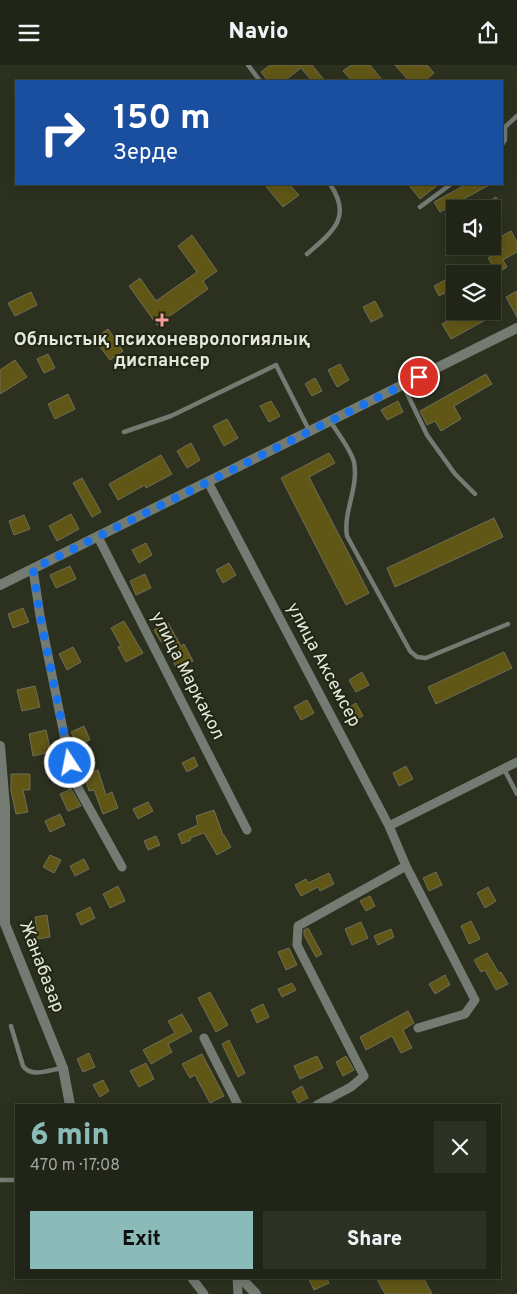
<!DOCTYPE html>
<meta charset="utf-8">
<style>
body{margin:0;font-family:Overpass,sans-serif;background:#2d3124;color:#f1f3f6;height:100vh;display:flex;flex-direction:column;font-size:19px;white-space:nowrap}
*{box-sizing:border-box;margin:0}
p{font-size:16px;color:#a2a5a1}
.icon{flex:none;width:28px;height:28px;fill:none;stroke:currentColor;stroke-width:2;stroke-linecap:round;stroke-linejoin:round}
.map{position:relative;flex:1;overflow:hidden}
.side{position:absolute;left:15px;top:1039px;width:486px;height:175px;display:flex;flex-direction:column;background:#212517;border-radius:0px;box-shadow:0 2px 12px #0003,0 0 0 1px #3e4236}
.side>*{flex:none}
.top-card{position:absolute;left:15px;top:15px;width:488px;height:105px;border-radius:0px;box-shadow:0 2px 12px #0003,0 0 0 1px #3e4236;background:#1a4fa0;color:#fff;overflow:hidden}
.controls{position:absolute;left:446px;top:135px;display:grid;gap:10px}
.controls a{display:grid;place-items:center;width:55px;height:55px;border-radius:0px;background:#212517;box-shadow:0 2px 12px #0003,0 0 0 1px #3e4236;font-size:25px}
.pin{position:absolute;display:grid;place-items:center;width:42px;height:42px;color:#fff;margin:-21px;border:2px solid #fff;border-radius:50%;box-shadow:0 1px 5px #0007}
.me{position:absolute;width:55px;margin:-28px;rotate:349deg;stroke-linejoin:round;filter:drop-shadow(0 0 4px #0008)}
.turn{display:flex;align-items:center;gap:18px;height:105px;padding:0 15px;font-size:22px}
.turn .icon{width:65px;height:65px;stroke-width:2.5}
.turn b{display:block;font-size:35px;line-height:42px}
.round{display:grid;place-items:center;flex:none;width:52px;height:52px;border-radius:0px;background:#2d3124}
.headline{display:flex;align-items:center;justify-content:space-between;height:85px;padding:0 15px}
h1{font-size:30px;font-weight:800;line-height:38px;color:#8bbbb9}
.primary-button{display:flex;gap:10px;margin-top:auto;padding:10px 15px}
.primary-button a{flex:1;height:58px;border-radius:0px;background:#8bbbb9;color:#111;font-size:20px;font-weight:800;line-height:58px;text-align:center}
.primary-button a+a{background:#2d3124;color:#f1f3f6}
header{display:flex;justify-content:space-between;align-items:center;height:65px;padding:0 15px;background:#212517;font-size:22px;font-weight:800}
.map>svg:first-child{display:block}
.building{fill:#605717;stroke:#706d58}
.lines{fill:none;stroke-linecap:round;stroke-linejoin:round}
.service{stroke:#747b73;stroke-width:4.5}
.minor{stroke:#747b73;stroke-width:9}
.tertiary{stroke:#747b73;stroke-width:10}
.route{stroke:#1a73e8;stroke-width:9;stroke-dasharray:0 16.2}
.poi-dot{fill:#f59b97;stroke:#222715;stroke-width:2}
.labels{text-anchor:middle;dominant-baseline:central;stroke-width:4;stroke-linejoin:round;paint-order:stroke}
.poi-label{font-size:18px;font-weight:bold;fill:#e4e8dc;stroke:#222715}
.street-label{font-size:18px;fill:#e4e8dc;stroke:#222715}
</style>
<header><svg class="icon" aria-label="menu" viewBox="0 0 24 24"><path d="M4 6h16M4 12h16M4 18h16"/></svg>Navio<svg class="icon" aria-label="share" viewBox="0 0 24 24"><path d="M12 15V3M7 8l5-5 5 5M5 13v7h14v-7"/></svg></header>
<div class="map">
<svg width="517" height="1229" viewBox="0 0 517 1229">
<rect width="100%" height="100%" fill="#2c311f"/>
<path class="building" d="M270,0H312L325,16H312L301,3L284,16H268L261,7Z
M351,0H370L383,16H352L343,6Z
M395,0H427L434,8L425,16H409Z
M264,119H289L299,130L283,142Z
M408,119H439L420,134Z
M467,119H491L440,147L434,137Z
M496,132L502,143L492,148V144H476Z
M511,166L517,177V187L503,195L507,202L497,208L488,193L503,185L496,174Z
M192,170L217,206L203,216L208,224L157,260L129,221L140,213L156,236L197,207L178,181Z
M451,212L455,219V222L439,231L434,221Z
M517,226V252L506,232Z
M31,227L37,240L15,251L8,238Z
M375,236L383,251L371,257L363,242Z
M466,246H502L451,274L442,259Z
M108,264L123,286L110,295L94,274Z
M48,289L55,303L44,308L37,294Z
M15,295L27,312L0,329V305Z
M340,299L349,315L337,322L328,305Z
M486,309L492,319L454,341L461,354L441,366L435,356L427,360L420,346Z
M315,313L322,326L312,331L305,319Z
M68,329L75,344L55,354L48,339Z
M271,336L280,351L269,357L260,341Z
M398,336L403,347L387,355L381,345Z
M227,354L238,373L224,381L213,361Z
M191,378L200,395L187,403L177,386Z
M329,388L335,398L309,412L369,528L346,540L281,413Z
M161,390L172,409L146,423L145,420L118,435L109,419Z
M82,413L101,447L92,452L73,418Z
M71,449L79,464L57,476L49,461Z
M24,450L30,464L14,470L9,456Z
M494,453L503,472L395,522L387,503Z
M146,478L152,490L139,498L132,485Z
M229,498L236,510L223,518L216,505Z
M70,501L76,514L56,523L50,510Z
M145,509L151,523L136,530L130,516Z
M23,543L29,557L13,563L8,549Z
M124,556L143,588L126,597L118,582L121,581L111,563Z
M168,558L181,581L184,579L193,596L177,604L163,576L161,577L154,565Z
M73,582L81,597L67,605L59,589Z
M504,587L512,603L436,639L428,622Z
M362,607L369,620L356,627L349,615Z
M35,621L40,642L22,646L17,625Z
M307,635L314,648L301,655L294,642Z
M356,638L363,651L349,658L343,646Z
M84,661L90,675L77,680L71,667Z
M46,665L51,687L33,691L29,669Z
M194,692L198,701L187,707L182,698Z
M406,701L413,714L399,721L393,708Z
M98,705L106,730L112,727L118,743L103,749L94,725L89,726L84,709Z
M11,709H30V725H23L28,747L16,749L11,726Z
M71,724L81,741L68,746L60,729Z
M148,737L153,746L138,754L133,744Z
M214,745L223,770H224L231,782L217,790L204,768L190,773L191,775L182,779L178,769L198,760L196,751Z
M60,749L65,760L50,767L45,756Z
M156,771L160,780L148,785L144,776Z
M50,790L61,795L54,808L43,802Z
M84,794L89,804L75,811L70,801Z
M436,807L442,820L429,826L423,813Z
M329,808L334,819L320,826L318,822L301,831L295,820L306,814L308,818Z
M118,821L125,836L110,843L103,829Z
M488,822L496,836L485,843L477,828Z
M370,831L375,841L366,846L360,836Z
M90,842L95,853L81,860L76,849Z
M47,850L50,872L38,874L35,852Z
M471,856L480,874L469,879L461,861Z
M361,857L368,873L352,880L345,864Z
M308,863L322,889L316,892L304,870V865Z
M391,864L394,872L378,880L374,871Z
M289,883L297,900L286,905L278,887Z
M487,888L499,908L501,907L508,919L496,925L485,905L481,907L474,895Z
M445,910L450,920L435,929L429,919Z
M292,918L296,925L282,932L278,924Z
M210,927L228,960L216,967L198,933Z
M263,939L269,952L257,958L251,945Z
M408,946L414,958L403,965L412,983L401,988L392,971L366,985L360,972Z
M182,949L192,966L168,979L172,987L151,999L143,985L175,968L168,956Z
M229,975L245,1008L238,1012L222,979Z
M89,988L95,1002L83,1007L77,994Z
M202,989L224,1031L210,1038L195,1010L190,1013L182,999Z
M317,991L323,1003L300,1014L294,1001Z
M346,991L354,1005L343,1011L336,997Z
M146,998L154,1014L139,1022L130,1006Z
M103,1015L109,1026L100,1032L93,1020Z
M302,1021L308,1033L298,1038L292,1027Z
M308,1212H326L329,1218L314,1225Z
M376,1212H423L432,1229H385Z"/>
<g class="lines">
<path class="service" d="M248,0L260,16
M501,81L505,75V62L517,51
M420,142L451,119
M307,189C332,167 353,153 330,119
M403,320L427,370L455,409L475,429
M330,356C337,367 351,385 354,397C359,423 343,446 347,471L410,586L417,592L426,593L508,559
M124,367L171,351L276,300L309,365
M504,704L517,729
M11,961L23,1001C31,1013 49,1005 62,1003
M0,1115H16"/>
<path class="minor" d="M208,417L389,761L406,801L475,935L465,949L418,963
M98,472L247,765
M33,504L40,551L73,714L122,802
M389,761L517,697
M204,973L238,1040
M317,1040L351,1022L364,1011L297,880L298,861L406,801
M191,1212L204,1229
M237,1212L238,1229"/>
<path class="tertiary" d="M0,520L517,263
M0,681L5,742V859L63,1003L70,1040
M240,1212L256,1229"/>
</g>
<g class="lines">
<path class="route" d="M70,698L40,551L33,504L419,312"/>
</g>
<path class="poi-dot" d="M159.5 247.5h5v5h5v5h-5v5h-5v-5h-5v-5h5z"/>
<g class="labels">
<g class="poi-label">
<text x="162" y="275">Облыстық психоневрологиялық<tspan x="162" dy="21">диспансер</tspan></text>
</g>
<g class="street-label">
<text transform="translate(323 600) rotate(62)">улица Аксемсер</text>
<text transform="translate(187 611) rotate(63)">улица Маркакол</text>
<text transform="translate(41 902) rotate(69)">Жанабазар</text>
</g>
</g>
</svg>
<div class="controls">
<a><svg class="icon" aria-label="sound" viewBox="0 0 24 24"><path d="M4 9h4l5-4v14l-5-4H4zM17 9q2 3 0 6"/></svg></a>
<a><svg class="icon" aria-label="layers" viewBox="0 0 24 24"><path d="M12 4l9 5-9 5-9-5zM3 14l9 5 9-5"/></svg></a>
</div>
<div class="pin" style="left:419px;top:312px;background:#d93025"><svg class="icon" aria-label="arrive" viewBox="0 0 24 24"><path d="M6 21V4h12l-3 4 3 4H6"/></svg></div>
<svg class="me" style="left:70px;top:698px" viewBox="-20 -20 40 40"><circle r="17" fill="#1a73e8" stroke="#fff" stroke-width="3"/><path d="M0-11L8 9 0 5-8 9z" fill="#fff"/></svg>
<div class="top-card">
<div class="turn"><svg class="icon" aria-label="right" viewBox="0 0 24 24"><path d="M7 20v-9h11M14 6l5 5-5 5"/></svg><div><b>150 m</b>Зерде</div></div>
</div>
<section class="side">
<div class="headline"><div><h1>6 min</h1><p>470 m · 17:08</p></div><a class="round"><svg class="icon" aria-label="close" viewBox="0 0 24 24"><path d="M6 6l12 12M18 6L6 18"/></svg></a></div>
<div class="primary-button"><a>Exit</a><a>Share</a></div>
</section>
</div>
